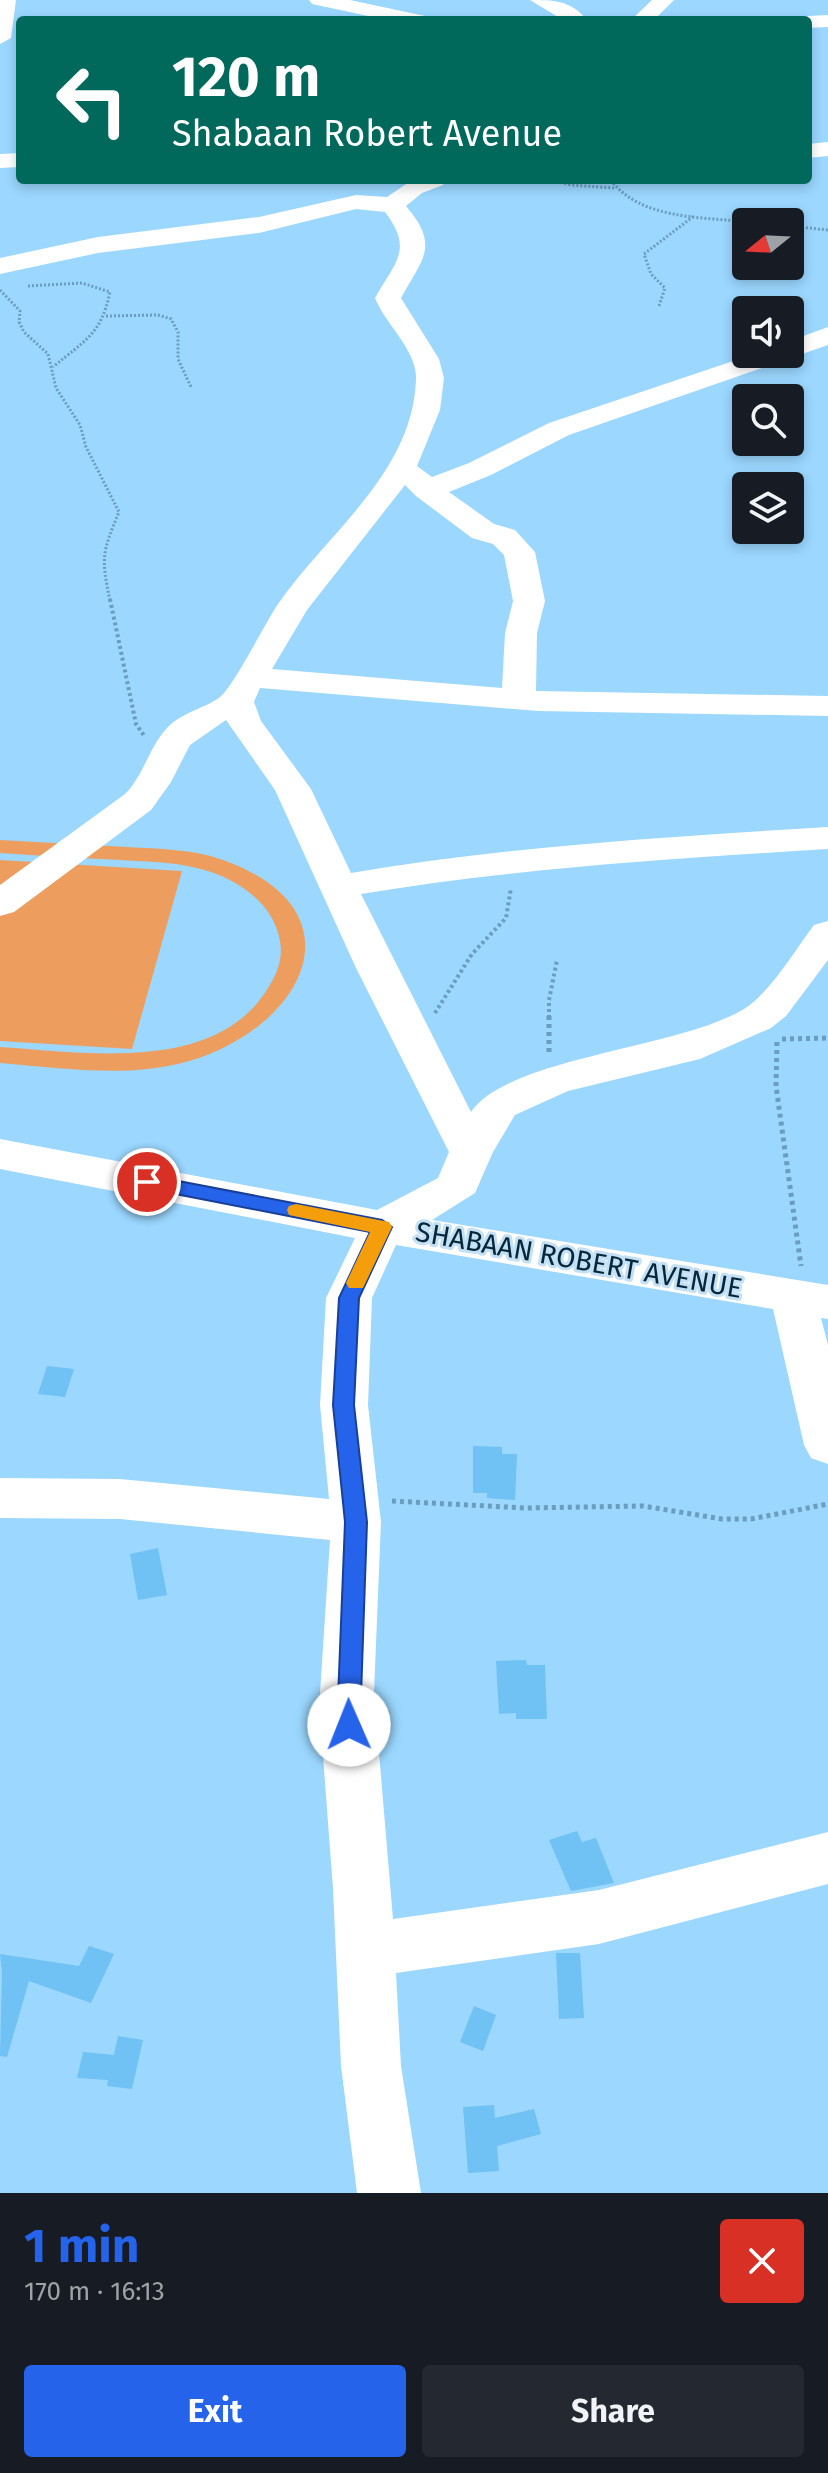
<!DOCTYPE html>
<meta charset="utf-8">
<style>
body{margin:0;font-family:"Fira Sans",sans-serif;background:#242831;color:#f1f3f6;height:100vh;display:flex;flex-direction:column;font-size:30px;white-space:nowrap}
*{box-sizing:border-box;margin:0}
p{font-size:26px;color:#9ea1a6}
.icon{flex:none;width:44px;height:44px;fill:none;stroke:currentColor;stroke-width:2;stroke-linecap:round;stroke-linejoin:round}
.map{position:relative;height:2193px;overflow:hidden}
.panel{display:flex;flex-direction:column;background:#171b24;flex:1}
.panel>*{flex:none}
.hud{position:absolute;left:16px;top:16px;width:796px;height:168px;border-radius:8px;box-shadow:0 4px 12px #0003;background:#00695c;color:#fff;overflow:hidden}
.needle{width:52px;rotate:252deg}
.controls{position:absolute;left:732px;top:208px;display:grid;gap:16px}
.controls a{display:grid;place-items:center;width:72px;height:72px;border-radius:8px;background:#171b24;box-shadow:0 4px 12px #0003;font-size:40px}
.pin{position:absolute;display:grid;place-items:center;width:68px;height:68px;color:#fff;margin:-34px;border:4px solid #fff;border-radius:50%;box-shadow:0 2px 8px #0007}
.me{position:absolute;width:88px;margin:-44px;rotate:359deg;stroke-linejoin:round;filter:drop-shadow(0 0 6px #0008)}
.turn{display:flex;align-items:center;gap:28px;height:168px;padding:0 24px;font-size:36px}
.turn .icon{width:104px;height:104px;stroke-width:2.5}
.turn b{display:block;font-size:56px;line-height:68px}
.round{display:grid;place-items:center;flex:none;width:84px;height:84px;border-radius:8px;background:#242831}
.overview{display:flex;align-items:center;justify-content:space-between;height:136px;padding:0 24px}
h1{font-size:48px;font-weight:700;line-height:60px;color:#2563eb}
.action{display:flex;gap:16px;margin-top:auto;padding:16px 24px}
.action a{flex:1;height:92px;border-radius:8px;background:#2563eb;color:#fff;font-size:32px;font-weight:700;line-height:92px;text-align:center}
.action a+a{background:#242831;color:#f1f3f6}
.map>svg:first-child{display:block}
.green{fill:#ed9e5f}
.building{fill:#70c1f4}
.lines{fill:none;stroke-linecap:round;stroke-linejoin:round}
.path-far2{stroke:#6a9dbe;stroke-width:3;stroke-dasharray:2 2;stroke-linecap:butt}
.path-far1{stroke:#6a9dbe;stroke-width:4;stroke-dasharray:3 3;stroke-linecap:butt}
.path{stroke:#6a9dbe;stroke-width:5;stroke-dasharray:4 4;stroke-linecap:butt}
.minor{fill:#fff;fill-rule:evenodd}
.route{fill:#2563eb;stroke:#184099;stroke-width:2}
.slow{fill:#f59e0b}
.labels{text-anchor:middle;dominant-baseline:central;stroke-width:6;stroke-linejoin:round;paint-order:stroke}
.street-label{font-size:28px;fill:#052739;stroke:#c3e0f4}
</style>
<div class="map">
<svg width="828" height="2193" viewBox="0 0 828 2193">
<rect width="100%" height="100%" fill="#9bd7ff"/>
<path class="green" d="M0,840C42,842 85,845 127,847C160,849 192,849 223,860C358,908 310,1019 199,1058C135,1080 65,1068 0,1063V1047C81,1052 206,1073 262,997C274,980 284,962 280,941C274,906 243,883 211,872C182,862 151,862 121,860C81,858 40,856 0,853Z
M0,860L182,871L132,1049L0,1041Z"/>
<path class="building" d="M47,1366L74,1369L65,1397L38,1394Z
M473,1446L502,1447V1454H517L515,1500L487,1498V1493H473Z
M158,1548L167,1595L138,1600L130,1554Z
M526,1660L527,1665H545L547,1719H516V1713L499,1714L496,1661Z
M577,1831L582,1842L596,1838L614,1883L571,1891L549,1840Z
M89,1946L114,1954L91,2003L29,1981L7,2057L0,2056L2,1972L0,1954L79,1966Z
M556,1953H580L584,2018L559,2019Z
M474,2006L496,2015L483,2051L460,2042Z
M118,2036L143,2040L132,2089L107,2086L108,2080L77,2078L83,2052L114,2055Z
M494,2105L495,2118L534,2109L541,2134L497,2146L499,2171L468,2173L463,2107Z"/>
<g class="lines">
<path class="path-far2" d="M553,180L571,185L614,188
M611,180C640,220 704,217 749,222
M790,226L828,230
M28,286L82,283L110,292C101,335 85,340 53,367
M0,290L20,311L19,322L24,332L48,354L56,388L80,425L86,447L119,512C102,553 101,557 110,601
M659,306L665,288L651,274L644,254L694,216
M106,316L158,315L171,319L178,332V359L191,387"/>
<path class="path-far1" d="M110,599L136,724L145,737
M435,1013L472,954L506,918L511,888
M549,1018V1000L557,960"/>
<path class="path" d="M549,1016V1052
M782,1039L828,1038
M777,1042L776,1086L801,1266
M392,1501L525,1508L643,1506L722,1519H751L828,1504"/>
<path class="minor" d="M0,0H16L11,38L0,44Z
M309,0H350L425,16L429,20H387L312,4Z
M530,0C553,0 571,0 587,20H563Z
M652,0H674L654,20H631Z
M828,15V27L808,28V20H799L808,16Z
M828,142V156L808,158V144Z
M20,153V167L0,168V154Z
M412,180H446L443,185L422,193L406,206C440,246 423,258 401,298L439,359L444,378L440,410L417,466L432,477L469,463L549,423L754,354H790V341L828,327V345L569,435L491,475L449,492L494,524L515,530L535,552L545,601L537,633L536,691L828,696V716L538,711L260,688L254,702L261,721L311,789L351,873C511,846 666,837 828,827V849C671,859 516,868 361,894L471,1112C508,1057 678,1049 744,1009C770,993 795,950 814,925L828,921V960L786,1016L771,1028L700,1059L568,1091L515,1115L493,1152L475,1193L432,1220L828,1285V1319L821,1318L828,1345V1464L811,1458L804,1445L773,1309L396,1245L372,1298L368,1405L381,1522L374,1693L393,1919L599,1890L828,1832V1884L599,1944L396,1973L401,2066L421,2193H357L341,2066L333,1889L323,1756L320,1693L330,1540L120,1519L0,1518V1478L120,1479L329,1499L320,1405L326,1298L355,1238L0,1169V1139L377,1210L438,1178L449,1152L356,968L275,790L226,720L190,745L171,782L151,810L14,912L0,916V885L125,794C144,775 149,747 167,728C182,712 204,709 220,697C234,686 265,623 278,604C327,533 413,473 416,379C417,350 385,324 375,298C395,262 414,250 385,212L356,209L259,233L98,253L0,274V258L98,237L259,217L356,195L387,197ZM405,485L416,496L472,538L493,544L504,555L513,601L505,633L502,688L272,669L307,610Z"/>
</g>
<path class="route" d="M147,1175L382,1220L392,1227L359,1298L354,1405L367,1522L360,1725L357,1732L349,1735L340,1732L337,1725L345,1522L333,1405L339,1298L370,1232L140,1187L138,1182L140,1177Z"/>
<path class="slow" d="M296,1204L389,1222L392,1227L363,1288H349L346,1283L370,1232L289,1215L287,1210L289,1206Z"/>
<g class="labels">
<g class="street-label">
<text transform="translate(579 1260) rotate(10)">SHABAAN ROBERT AVENUE</text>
</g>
</g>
</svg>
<div class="controls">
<a><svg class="needle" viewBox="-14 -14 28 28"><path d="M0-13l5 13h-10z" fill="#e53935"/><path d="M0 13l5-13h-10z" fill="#9ea1a6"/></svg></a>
<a><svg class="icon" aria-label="sound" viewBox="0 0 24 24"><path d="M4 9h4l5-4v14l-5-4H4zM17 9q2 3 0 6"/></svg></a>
<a><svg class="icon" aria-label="search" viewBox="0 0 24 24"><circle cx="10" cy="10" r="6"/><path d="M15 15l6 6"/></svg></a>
<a><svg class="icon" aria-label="layers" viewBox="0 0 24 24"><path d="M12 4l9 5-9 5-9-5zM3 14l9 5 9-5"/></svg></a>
</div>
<div class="pin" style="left:147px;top:1182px;background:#d93025"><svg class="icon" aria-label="arrive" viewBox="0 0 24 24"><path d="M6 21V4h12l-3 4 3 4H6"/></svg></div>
<svg class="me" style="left:349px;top:1725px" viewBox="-20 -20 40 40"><circle r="19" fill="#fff"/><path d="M0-13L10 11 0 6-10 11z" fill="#2563eb"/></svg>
<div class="hud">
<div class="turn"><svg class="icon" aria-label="left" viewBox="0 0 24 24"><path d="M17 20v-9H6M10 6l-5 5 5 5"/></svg><div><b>120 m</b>Shabaan Robert Avenue</div></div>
</div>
</div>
<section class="panel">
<div class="overview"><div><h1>1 min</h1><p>170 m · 16:13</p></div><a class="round" style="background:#d93025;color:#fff"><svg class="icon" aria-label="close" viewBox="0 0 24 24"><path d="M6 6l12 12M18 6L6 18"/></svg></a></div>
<div class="action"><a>Exit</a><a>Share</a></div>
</section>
